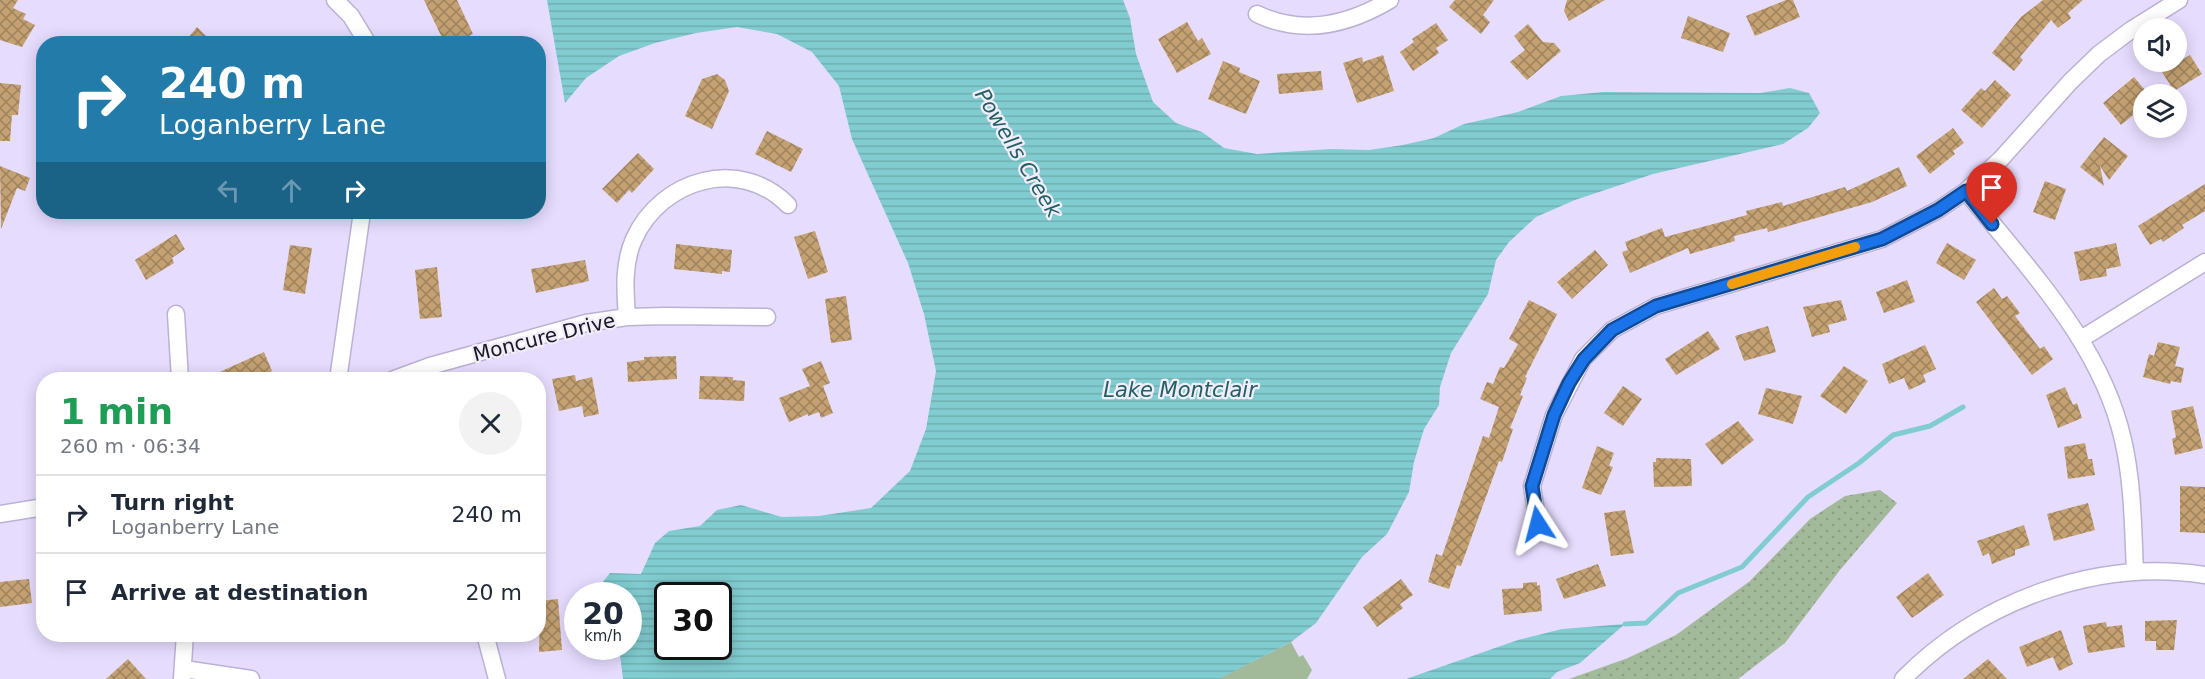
<!DOCTYPE html>
<meta charset="utf-8">
<style>
body{margin:0;font-family:"DejaVu Sans",sans-serif;background:#f2f2f3;color:#1f2937;height:100vh;display:flex;flex-direction:column;font-size:22px;white-space:nowrap}
*{box-sizing:border-box;margin:0}
p{font-size:20px;color:#747a83}
.icon{flex:none;width:33px;height:33px;fill:none;stroke:currentColor;stroke-width:2;stroke-linecap:round;stroke-linejoin:round}
.map{position:relative;flex:1;overflow:hidden}
.side{position:absolute;left:36px;top:372px;width:510px;height:270px;display:flex;flex-direction:column;background:#fff;border-radius:24px;box-shadow:0 3px 15px #0003}
.side>*{flex:none}
.hud{position:absolute;left:36px;top:36px;width:510px;height:183px;border-radius:24px;box-shadow:0 3px 15px #0003;background:#227ba9;color:#fff;overflow:hidden}
.tools{position:absolute;left:2133px;top:18px;display:grid;gap:12px}
.tools a{display:grid;place-items:center;width:54px;height:54px;border-radius:50%;background:#fff;box-shadow:0 3px 15px #0003;font-size:30px}
.speed{position:absolute;left:564px;top:582px;display:flex;gap:12px;font-size:30px;font-weight:700;text-align:center}
.speed>*{display:grid;place-content:center;width:78px;height:78px;border-radius:50%;background:#fff;box-shadow:0 3px 15px #0003;line-height:1}
.speed small{font-size:15px;font-weight:400}
.speed .limit{border:3px solid #111;border-radius:9px;background:#fff;color:#111}
.pin{position:absolute;display:grid;place-items:center;width:51px;height:51px;color:#fff;margin:-62px -26px;border-radius:50% 50% 50% 0;rotate:-45deg;box-shadow:0 0 6px #0007}
.pin .icon{rotate:45deg}
.me{position:absolute;width:66px;margin:-33px;rotate:351deg;stroke-linejoin:round;filter:drop-shadow(0 0 4px #0008)}
.turn{display:flex;align-items:center;gap:21px;height:126px;padding:0 24px;font-size:27px}
.turn .icon{width:78px;height:78px;stroke-width:2.5}
.turn b{display:block;font-size:42px;line-height:51px}
.lanes{display:flex;align-items:center;height:57px;padding:0 24px;background:#0003;justify-content:center;gap:30px;direction:ltr}
.lanes .off{opacity:.35}
.round{display:grid;place-items:center;flex:none;width:63px;height:63px;border-radius:32px;background:#f2f2f3}
.summary{display:flex;align-items:center;justify-content:space-between;height:102px;padding:0 24px}
h1{font-size:36px;font-weight:800;line-height:45px;color:#1e9e55}
ul{padding:0;list-style:none}
li{display:flex;align-items:center;gap:18px;height:78px;padding:0 24px;border-top:2px solid #e0e1e3}
li div{flex:1}
li b{display:block;font-size:22px}
li em{font-style:normal}
.map>svg:first-child{display:block}
.grass{fill:url(#grass-dots)}
.park{fill:#a2b99a}
.water{fill:url(#water-rules);fill-rule:evenodd}
.lines{fill:none;stroke-linecap:round;stroke-linejoin:round}
.stream{stroke:#81ccd0;stroke-width:5}
.building{fill:url(#building-cross-hatch)}
.street-casing{stroke:#bbb2d3;stroke-width:19}
.street{stroke:#fff;stroke-width:16}
.route-casing{stroke:#114b97;stroke-width:15}
.route{stroke:#1a73e8;stroke-width:10}
.slow{stroke:#f59e0b;stroke-width:10}
.labels{text-anchor:middle;dominant-baseline:central;stroke-width:4.5;stroke-linejoin:round;paint-order:stroke}
.street-label{font-size:20px;fill:#1a1622;stroke:#f1edfb}
.water-label{font-size:21px;font-style:italic;fill:#226063;stroke:#f1edfb}
</style>
<div class="map">
<svg width="2205" height="679" viewBox="0 0 2205 679">
<defs>
<pattern id="grass-dots" width="8" height="8" patternUnits="userSpaceOnUse" patternTransform="scale(1.5)"><rect width="8" height="8" fill="#a2b99a"/><path d="M2 2h.1M6 6h.1" fill="none" stroke="#8b9e84" stroke-width="1.8" stroke-linecap="round"/></pattern>
<pattern id="water-rules" width="6" height="5" patternUnits="userSpaceOnUse" patternTransform="scale(1.5)"><rect width="6" height="5" fill="#81ccd0"/><path d="M0 2.5h6" fill="none" stroke="#6faeb2"/></pattern>
<pattern id="building-cross-hatch" width="8" height="8" patternUnits="userSpaceOnUse" patternTransform="scale(1.5)"><rect width="8" height="8" fill="#c3a172"/><path d="M0 0l8 8M0 8l8-8" fill="none" stroke="#9e825d"/></pattern>
</defs>
<rect width="100%" height="100%" fill="#e6dcfe"/>
<path class="grass" d="M1880,490L1897,503L1840,570L1785,643L1738,679H1569L1628,658L1676,635L1750,581L1810,519L1845,496Z"/>
<path class="park" d="M1291,642L1299,657L1303,655L1312,670L1307,679H1218Z"/>
<path class="water" d="M547,0H1123L1130,18L1136,54L1153,102L1176,123L1202,132L1224,148L1257,154L1331,149L1369,150L1403,145L1434,138L1464,124L1518,112L1561,96L1603,92L1760,93L1790,88L1809,93L1820,113L1808,128L1783,144L1653,174L1575,200L1536,217L1509,242L1496,260L1488,294L1451,353L1440,387L1439,405L1424,429L1414,462L1409,492L1387,534L1362,557L1316,623L1291,642L1219,679H623L619,647L628,646V596L602,595L598,588L610,573L641,574L655,543L669,531L700,526L717,510L741,505L782,517L819,516L871,508L910,471L926,429L936,371L924,314L908,263L852,139L839,86L812,52L777,34L737,27L696,33L655,43L619,56L586,78L565,103ZM668,596H718V646H668Z
M1625,624L1580,663L1557,672L1550,679H1406L1518,640L1562,629Z"/>
<g class="lines">
<path class="stream" d="M1625,624L1646,623L1678,593L1742,567L1808,497L1859,463L1893,435L1930,426L1963,407"/>
</g>
<path class="building" d="M0,0H18L13,8L26,14L23,19L35,25L22,47L0,40Z
M424,0H457L473,34L453,44H445Z
M1455,0H1494L1483,15L1490,22L1481,34L1449,7Z
M1567,0H1605L1569,21L1564,11Z
M1786,0H1793L1800,17L1755,36L1746,16Z
M2043,0H2083L2068,13L2071,18L2058,28L2051,20L2020,57L2023,60L2014,71L1992,53L2021,17Z
M1688,16L1730,33L1723,52L1681,38Z
M1187,22L1198,41L1202,38L1211,54L1177,73L1158,39Z
M1436,23L1448,40L1436,48L1439,53L1413,71L1400,52L1414,42L1412,39Z
M1528,24L1543,42L1554,43L1561,51L1527,80L1510,62L1525,50L1514,36Z
M197,27L214,44H183Z
M1383,55L1394,91L1357,103L1343,63L1362,57L1363,62Z
M2190,55L2202,74L2174,91L2162,72Z
M1223,61L1240,68L1239,72L1260,81L1246,114L1208,99Z
M1321,71L1323,90L1279,94L1277,74Z
M717,74L725,80L729,91L712,129L685,116L702,79Z
M2134,77L2144,89V106L2121,125L2103,103Z
M1995,80L2011,95L1982,128L1961,110L1981,88L1985,91Z
M0,83L21,85L18,115H12L10,141H0Z
M1953,128L1964,143L1953,151L1955,154L1930,174L1916,156Z
M767,131L803,149L791,172L755,154Z
M2104,137L2128,156L2109,180L2100,166L2104,186L2080,167Z
M638,153L654,169L632,193L629,190L617,203L602,189Z
M0,166L30,178L25,191L17,188L1,229Z
M1899,167L1907,186L1872,202L1768,232L1767,228L1734,236L1735,241L1690,254L1688,248L1630,273L1622,252L1628,250L1625,242L1662,228L1665,237L1747,215L1746,211L1782,202L1783,206L1845,187L1847,191Z
M2045,181L2066,189L2055,220L2033,212Z
M2205,184V211L2182,225L2184,228L2163,242L2161,239L2150,245L2138,226Z
M815,231L828,272L808,279L794,237Z
M176,234L185,249L172,258L174,263L146,280L135,260Z
M1947,243L1976,260L1964,280L1936,263Z
M2116,243L2121,266L2106,269L2107,276L2080,281L2074,252Z
M676,244L732,250L730,272L722,271V274L674,269Z
M290,245L312,248L305,294L283,290Z
M1595,250L1608,265L1572,299L1557,282Z
M585,260L589,281L536,293L531,269Z
M437,267L442,317L420,319L415,270Z
M1907,280L1915,302L1884,313L1876,292Z
M1994,288L2002,299L2007,296L2020,313L2015,316L2040,349L2044,346L2053,359L2032,375L1976,302Z
M846,296L852,340L831,343L825,299Z
M1529,300L1557,314L1525,377L1527,378L1520,395L1523,396L1510,428L1513,429L1502,462L1499,461L1495,472L1461,566L1457,565L1449,589L1428,582L1436,554L1442,556L1483,436L1489,438L1499,407L1480,399L1487,382L1493,384L1500,367L1504,368L1518,344L1509,339Z
M1841,300L1847,320L1828,325L1830,332L1812,337L1803,307Z
M1768,326L1776,352L1744,361L1735,336Z
M1708,331L1720,349L1676,375L1665,359Z
M2158,342L2180,347L2175,366L2184,368L2181,383L2171,381L2170,384L2143,377L2149,354L2154,356Z
M1925,345L1936,369L1923,375L1926,382L1909,390L1904,378L1889,384L1882,364Z
M264,352L272,371L253,380H202Z
M676,356L677,379L628,382L627,362L644,360V357Z
M821,361L830,383L823,386L833,413L821,418L819,412L808,416V414L789,422L779,398L810,386L802,369Z
M1844,366L1868,381L1846,414L1820,396Z
M575,375L576,381L592,377L599,414L584,417L582,406L559,411L552,379Z
M700,376L733,377V380L745,381L744,401L699,399Z
M1623,386L1642,399L1623,426L1604,413Z
M2065,387L2073,405L2077,403L2082,418L2058,428L2046,395Z
M1766,388L1802,396L1793,424L1758,414Z
M2193,406L2203,448L2175,455L2172,439L2176,437L2171,411Z
M1738,421L1754,440L1722,465L1705,444Z
M2085,443L2088,459H2092L2095,475L2068,479L2064,447Z
M1597,446L1614,453L1609,466L1613,467L1601,495L1582,488Z
M1656,458L1691,459L1692,486L1654,487L1653,462H1656Z
M2180,486L2205,487V533L2180,532Z
M2088,503L2095,530L2054,541L2047,514Z
M1625,510L1634,553L1611,556L1604,513Z
M2024,525L2030,545L2015,550V555L1992,564L1989,553L1983,556L1977,541Z
M1598,564L1606,586L1564,599L1556,579Z
M1928,573L1944,595L1912,618L1896,597Z
M29,579L32,603L0,607V582Z
M1401,579L1413,595L1400,604L1403,608L1377,627L1363,607Z
M1537,582V586L1540,585L1542,611L1504,615L1502,589L1523,588V583Z
M558,599L562,650L539,652L540,601Z
M2177,620L2174,650H2156V641H2145V621Z
M2106,622L2107,627L2122,625L2125,647L2088,653L2083,626Z
M2061,630L2073,664L2059,671L2053,657L2027,667L2019,647Z
M128,659L146,679H106Z
M1988,659L2007,679H1963Z"/>
<g class="lines">
<defs>
<path id="street" d="M335,0L351,16L368,44
M1257,14C1303,36 1348,25 1390,0
M1966,191C2026,267 2101,342 2123,440C2133,483 2133,528 2135,572
M176,314L180,380
M627,317C625,291 623,263 634,239C661,179 740,156 788,205
M2081,339L2205,262
M338,380L362,212
M392,380L430,366L586,323L627,317L665,316L767,317
M0,514L44,507
M1538,524L1532,486L1554,415L1583,359L1612,330L1656,306L1882,239L1938,210L1966,191L2000,160L2070,82L2099,54L2131,30L2179,0
M485,634L497,679
M184,669L251,679
M182,678L185,634
M1903,679C1980,601 2096,558 2205,575"/>
</defs>
<use href="#street" class="street-casing"/>
<use href="#street" class="street"/>
</g>
<g class="lines">
<defs>
<path id="route" d="M1538,524L1532,486L1554,415L1569,383L1584,359L1612,330L1656,306L1882,239L1938,210L1966,191L1992,224"/>
</defs>
<use href="#route" class="route-casing"/>
<use href="#route" class="route"/>
<path class="slow" d="M1732,284L1855,247"/>
</g>
<g class="labels">
<g class="street-label">
<text transform="translate(544 337) rotate(-14)">Moncure Drive</text>
</g>
<g class="water-label">
<text transform="translate(1018 153) rotate(59)">Powells Creek</text>
<text x="1180" y="390">Lake Montclair</text>
</g>
</g>
</svg>
<div class="tools">
<a><svg class="icon" aria-label="sound" viewBox="0 0 24 24"><path d="M4 9h4l5-4v14l-5-4H4zM17 9q2 3 0 6"/></svg></a>
<a><svg class="icon" aria-label="layers" viewBox="0 0 24 24"><path d="M12 4l9 5-9 5-9-5zM3 14l9 5 9-5"/></svg></a>
</div>
<div class="speed"><div>20<small>km/h</small></div><div class="limit">30</div></div>
<div class="pin" style="left:1992px;top:224px;background:#d93025"><svg class="icon" aria-label="arrive" viewBox="0 0 24 24"><path d="M6 21V4h12l-3 4 3 4H6"/></svg></div>
<svg class="me" style="left:1538px;top:524px" viewBox="-20 -20 40 40"><path d="M0-17L14 15 0 8-14 15z" fill="#1a73e8" stroke="#fff" stroke-width="4"/></svg>
<div class="hud">
<div class="turn"><svg class="icon" aria-label="right" viewBox="0 0 24 24"><path d="M7 20v-9h11M14 6l5 5-5 5"/></svg><div><b>240 m</b>Loganberry Lane</div></div>
<div class="lanes"><svg class="icon off" aria-label="left" viewBox="0 0 24 24"><path d="M17 20v-9H6M10 6l-5 5 5 5"/></svg><svg class="icon off" aria-label="ahead" viewBox="0 0 24 24"><path d="M12 20V5M6 11l6-6 6 6"/></svg><svg class="icon" aria-label="right" viewBox="0 0 24 24"><path d="M7 20v-9h11M14 6l5 5-5 5"/></svg></div>
</div>
<section class="side">
<div class="summary"><div><h1>1 min</h1><p>260 m · 06:34</p></div><a class="round"><svg class="icon" aria-label="close" viewBox="0 0 24 24"><path d="M6 6l12 12M18 6L6 18"/></svg></a></div>
<ul>
<li><svg class="icon" aria-label="right" viewBox="0 0 24 24"><path d="M7 20v-9h11M14 6l5 5-5 5"/></svg><div><b>Turn right</b><p>Loganberry Lane</p></div><em>240 m</em></li>
<li><svg class="icon" aria-label="arrive" viewBox="0 0 24 24"><path d="M6 21V4h12l-3 4 3 4H6"/></svg><div><b>Arrive at destination</b></div><em>20 m</em></li>
</ul>
</section>
</div>
